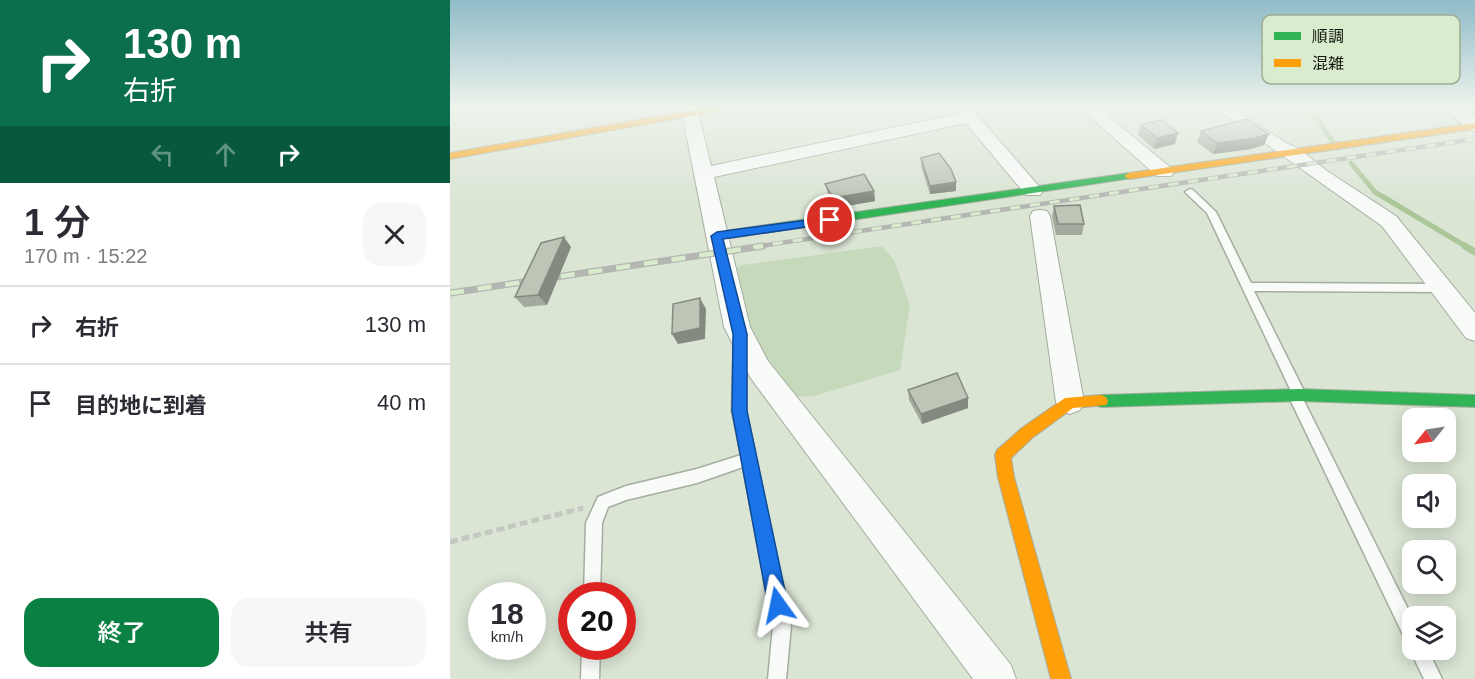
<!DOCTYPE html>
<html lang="ja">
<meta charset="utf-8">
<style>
body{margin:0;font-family:Helvetica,"Noto Sans JP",sans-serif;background:#f7f7f7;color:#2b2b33;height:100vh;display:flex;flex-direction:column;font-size:22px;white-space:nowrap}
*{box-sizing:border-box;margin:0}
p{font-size:20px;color:#7c7c81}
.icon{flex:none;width:33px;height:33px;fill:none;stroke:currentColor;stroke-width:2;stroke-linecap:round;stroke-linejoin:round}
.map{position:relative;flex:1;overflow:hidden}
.sheet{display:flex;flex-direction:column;background:#fff;width:450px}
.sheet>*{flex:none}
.banner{background:#0b6e4f;color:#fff;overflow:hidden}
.needle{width:39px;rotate:240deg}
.tools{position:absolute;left:952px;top:408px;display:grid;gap:12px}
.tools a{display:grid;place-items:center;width:54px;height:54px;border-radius:12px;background:#fff;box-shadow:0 3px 15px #0003;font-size:30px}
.speed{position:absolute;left:18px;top:582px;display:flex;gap:12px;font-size:30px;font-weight:700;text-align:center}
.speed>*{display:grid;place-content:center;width:78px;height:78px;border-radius:50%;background:#fff;box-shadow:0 3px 15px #0003;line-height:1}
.speed small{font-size:15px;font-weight:400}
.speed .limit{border:9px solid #d22;background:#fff;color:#111}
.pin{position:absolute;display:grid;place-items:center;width:51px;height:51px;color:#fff;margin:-26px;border:3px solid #fff;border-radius:50%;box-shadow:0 2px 6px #0007}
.me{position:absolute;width:66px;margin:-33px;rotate:348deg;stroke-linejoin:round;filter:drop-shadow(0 0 4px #0008)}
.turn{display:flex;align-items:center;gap:21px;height:126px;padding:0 24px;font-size:27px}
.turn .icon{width:78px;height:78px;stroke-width:2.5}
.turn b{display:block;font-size:42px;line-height:51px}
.lanes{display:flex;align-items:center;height:57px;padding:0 24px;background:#0003;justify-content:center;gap:30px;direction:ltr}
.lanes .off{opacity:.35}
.round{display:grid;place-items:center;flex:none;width:63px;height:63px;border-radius:18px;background:#f7f7f7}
.overview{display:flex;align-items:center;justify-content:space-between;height:102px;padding:0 24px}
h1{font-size:36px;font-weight:600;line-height:45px}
.cta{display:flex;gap:12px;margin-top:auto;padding:12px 24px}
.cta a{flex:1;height:69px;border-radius:18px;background:#0b8043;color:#fff;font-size:24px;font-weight:600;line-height:69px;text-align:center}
.cta a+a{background:#f7f7f7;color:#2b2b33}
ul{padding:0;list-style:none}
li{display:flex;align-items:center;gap:18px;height:78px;padding:0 24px;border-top:2px solid #e1e1e2}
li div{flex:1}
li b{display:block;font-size:22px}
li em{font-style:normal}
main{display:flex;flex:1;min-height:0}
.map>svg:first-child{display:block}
.green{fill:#c7d9bb}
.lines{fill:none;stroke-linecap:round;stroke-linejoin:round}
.stream-far1{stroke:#abc698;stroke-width:5}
.stream{stroke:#abc698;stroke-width:7}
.lane-casing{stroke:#a5ada0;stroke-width:3}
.street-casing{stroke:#a5ada0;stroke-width:2}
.fast-casing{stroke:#a5ada0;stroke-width:2}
.slow-casing{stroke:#a5ada0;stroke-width:2}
.path{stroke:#c3c8c1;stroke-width:5;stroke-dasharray:8 4;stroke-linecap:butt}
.lane{fill:#f9fbf9;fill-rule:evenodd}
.street{fill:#f9fbf9;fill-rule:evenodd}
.fast{fill:#30b455;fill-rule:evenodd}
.slow{fill:#ff9f0a;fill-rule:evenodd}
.rail-far1-casing{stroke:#b4b6b2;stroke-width:4.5}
.rail-casing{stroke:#b4b6b2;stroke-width:7}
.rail-far1{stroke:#d9eccd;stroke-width:3;stroke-dasharray:10;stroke-linecap:butt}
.rail{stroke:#d9eccd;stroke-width:4.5;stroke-dasharray:14;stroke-linecap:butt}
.wall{fill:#a3a99d}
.shaded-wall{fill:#848a80}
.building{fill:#bdc5b7;stroke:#848a80;stroke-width:1.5}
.route{fill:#1a73e8;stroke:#114b97;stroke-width:1.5}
.key{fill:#d9eccd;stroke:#9dac93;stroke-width:1.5}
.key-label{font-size:16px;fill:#11170c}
</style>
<main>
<section class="sheet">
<div class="banner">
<div class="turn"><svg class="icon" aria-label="right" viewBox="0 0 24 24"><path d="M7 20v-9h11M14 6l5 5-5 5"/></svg><div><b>130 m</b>右折</div></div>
<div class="lanes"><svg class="icon off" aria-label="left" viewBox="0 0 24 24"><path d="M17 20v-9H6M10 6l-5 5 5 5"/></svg><svg class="icon off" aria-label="ahead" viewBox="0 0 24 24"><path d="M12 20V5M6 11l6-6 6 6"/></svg><svg class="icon" aria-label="right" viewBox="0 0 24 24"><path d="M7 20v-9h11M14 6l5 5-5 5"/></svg></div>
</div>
<div class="overview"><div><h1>1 分</h1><p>170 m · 15:22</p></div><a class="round"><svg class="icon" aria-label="close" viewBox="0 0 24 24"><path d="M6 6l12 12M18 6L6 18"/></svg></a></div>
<ul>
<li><svg class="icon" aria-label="right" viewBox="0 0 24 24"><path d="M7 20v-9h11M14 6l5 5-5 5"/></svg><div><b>右折</b></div><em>130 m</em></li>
<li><svg class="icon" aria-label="arrive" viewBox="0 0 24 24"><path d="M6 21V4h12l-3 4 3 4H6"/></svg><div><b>目的地に到着</b></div><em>40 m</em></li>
</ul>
<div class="cta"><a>終了</a><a>共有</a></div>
</section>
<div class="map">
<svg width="1025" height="679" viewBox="0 0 1025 679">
<rect width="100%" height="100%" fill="#dae5d4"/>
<path class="green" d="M432,246L444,260L460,305L450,370L364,396L337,397L297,339L281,270L293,265Z"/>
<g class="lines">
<path class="stream-far1" d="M825,107L864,115L883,142
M901,163L925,192L1017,247"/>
<path class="stream" d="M1015,246L1025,252"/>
<defs>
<path id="lane" d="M740,189L743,190L766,212L801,283L991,284L997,288L991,292L804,291L856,395L853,399L963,619V650H978L992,679H974L960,650L962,645L957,643L838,395L841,391L757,213L735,192Z
M290,337L294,339L296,342V411L341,626L336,679H318L323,626L293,467L247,483L176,500L158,507L152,523L150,596H134L136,523L148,497L176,486L247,469L291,455L282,411L284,342L286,339Z
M132,646H150L149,679H131Z"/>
<path id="street" d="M231,107H247L261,166L508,114L503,107H520L593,191L590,195H576L516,123L264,177L300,327L318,361L561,665L566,679H523L300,377L274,327Z
M629,107H647L721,168L724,172L721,176H707Z
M764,107H782L836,143L849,149L877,171L946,216L1025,313V341L1016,338L932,226Z
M993,107H1011L1025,118V131L1019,130Z
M590,210L597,211L600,216L634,402L630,410L620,414L610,410L606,402L580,216L583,211Z"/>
<path id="fast" d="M679,173L683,174V178L267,240L261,236L267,232Z
M849,389L1025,395V407L849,401L651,407L646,405L644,401L646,397L651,395Z"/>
<path id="slow" d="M262,107H279L275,110L0,159V153Z
M1025,123V129L679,179L674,176L679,173Z
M651,395L656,397L658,401L656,405L623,408L582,438L561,458L564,477L621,679H601L548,477L545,455L547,450L572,428L615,398Z"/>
</defs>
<use href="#lane" class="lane-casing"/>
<use href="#street" class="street-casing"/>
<use href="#fast" class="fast-casing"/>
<use href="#slow" class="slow-casing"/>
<path class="path" d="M0,542L133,508"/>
<use href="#lane" class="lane"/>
<use href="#street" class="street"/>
<use href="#fast" class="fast"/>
<use href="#slow" class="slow"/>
<defs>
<path id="rail-far1" d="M303,247L1025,139"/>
<path id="rail" d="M0,293L313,246"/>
</defs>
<use href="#rail-far1" class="rail-far1-casing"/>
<use href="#rail" class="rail-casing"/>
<use href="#rail-far1" class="rail-far1"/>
<use href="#rail" class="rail"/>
</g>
<path class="wall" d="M1020,107H1025V115L1018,110Z
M691,125L725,144L704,149L688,135Z
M751,131L814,145L801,149L763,154L747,142Z
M471,158L506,191L480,194L471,166Z
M375,184L424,191L425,201L385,208L378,194Z
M604,206L634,224L632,235H606L602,217Z
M121,247L97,305L74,307L65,297Z
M458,390L518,398V408L472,424L459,400Z"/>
<path class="shaded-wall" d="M866,107H878L864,111Z
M728,133L725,144L704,149L707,138Z
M819,134L814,145L801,149L763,154L767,143Z
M506,182V191L480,194V186Z
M424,191L425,201L385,208L383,198Z
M114,237L121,247L97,305L88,295Z
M250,298L256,309L255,339L228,344L222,334Z
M518,398V408L472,424L471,414Z"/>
<path class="building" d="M797,119L819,134L805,138L767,143L751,131Z
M712,120L728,133L707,138L691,125Z
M489,153L501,169L506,182L480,186L471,158Z
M414,174L424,191L383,198L375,184Z
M630,205L634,224H608L604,206Z
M114,237L88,295L65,297L91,243Z
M250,298V328L222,334L223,304Z
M507,373L518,398L471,414L458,390Z"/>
<linearGradient id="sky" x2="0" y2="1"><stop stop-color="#8fbbc8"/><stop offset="0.53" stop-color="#eef3ec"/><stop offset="1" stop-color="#eef3ec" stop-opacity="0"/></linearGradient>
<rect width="1025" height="202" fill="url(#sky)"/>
<path class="route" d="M380,217L384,218V223L273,239L297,334V411L338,605L335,612L328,615L321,612L318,605L282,411L283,334L261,236L267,232Z"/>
<rect x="812" y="15" width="198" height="69" rx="9" class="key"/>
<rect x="824" y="32" width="27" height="8" fill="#30b455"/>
<rect x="824" y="59" width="27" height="8" fill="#ff9f0a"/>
<g class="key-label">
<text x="862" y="42">順調</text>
<text x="862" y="69">混雑</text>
</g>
</svg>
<div class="tools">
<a><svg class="needle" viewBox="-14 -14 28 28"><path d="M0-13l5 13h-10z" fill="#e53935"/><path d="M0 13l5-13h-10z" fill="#7c7c81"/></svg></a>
<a><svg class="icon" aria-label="sound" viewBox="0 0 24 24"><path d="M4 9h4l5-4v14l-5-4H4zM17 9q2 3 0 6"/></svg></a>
<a><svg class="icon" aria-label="search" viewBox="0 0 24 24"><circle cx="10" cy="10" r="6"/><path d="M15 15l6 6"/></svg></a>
<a><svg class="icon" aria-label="layers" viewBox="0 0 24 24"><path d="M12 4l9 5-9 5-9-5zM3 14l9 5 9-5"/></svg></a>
</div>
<div class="speed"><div>18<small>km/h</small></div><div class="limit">20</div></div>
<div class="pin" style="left:380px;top:220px;background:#d93025"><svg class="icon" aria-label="arrive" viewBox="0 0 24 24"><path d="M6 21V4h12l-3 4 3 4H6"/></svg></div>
<svg class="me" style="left:328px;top:605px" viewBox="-20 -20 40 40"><path d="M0-17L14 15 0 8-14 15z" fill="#1a73e8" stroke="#fff" stroke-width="4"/></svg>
</div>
</main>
